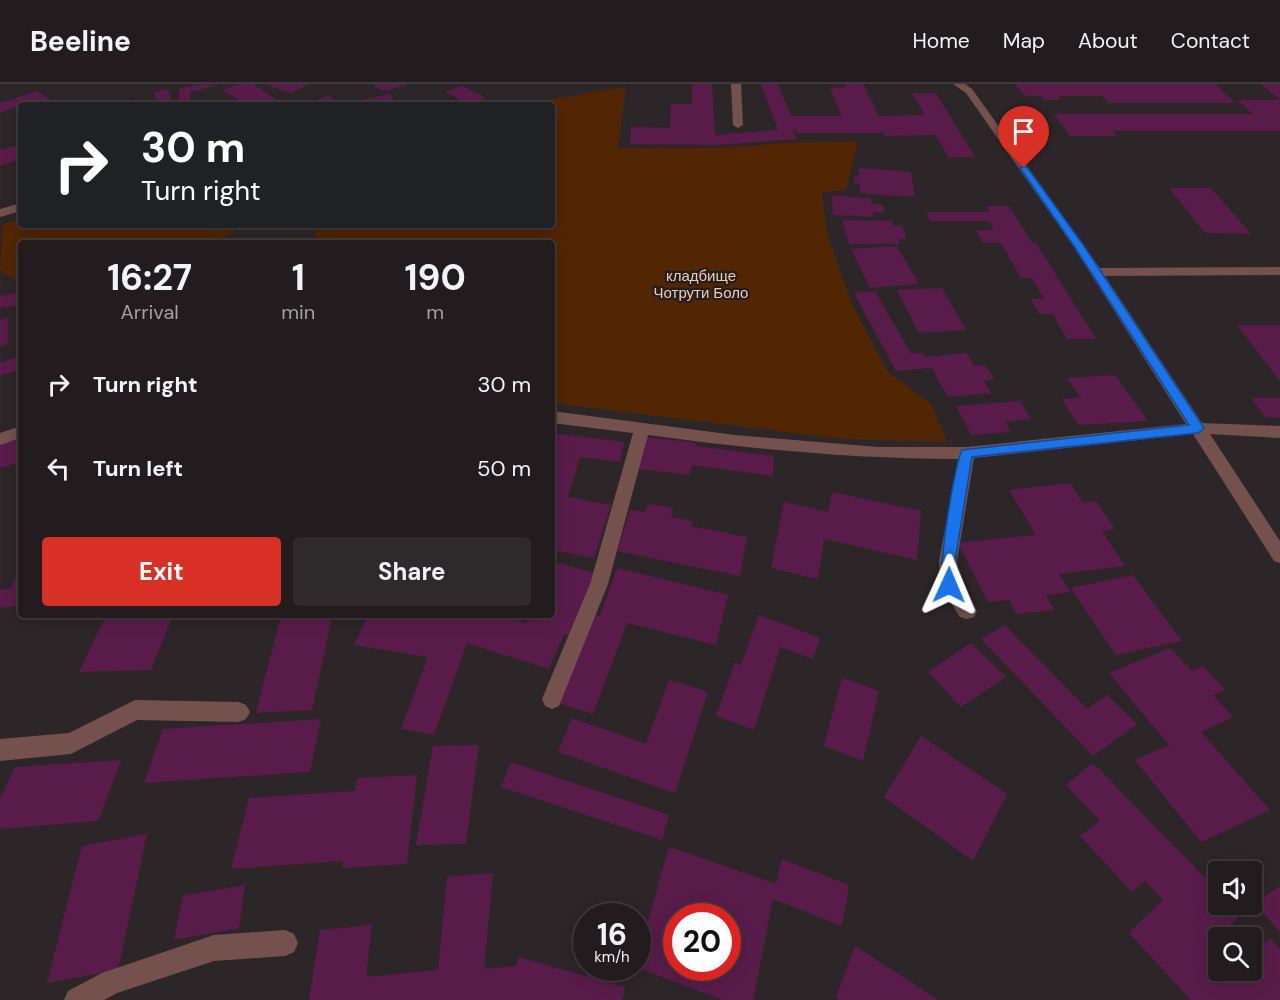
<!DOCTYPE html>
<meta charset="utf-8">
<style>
body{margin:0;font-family:"DM Sans",sans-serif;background:#2e292b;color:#f1f3f6;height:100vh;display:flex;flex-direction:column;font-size:22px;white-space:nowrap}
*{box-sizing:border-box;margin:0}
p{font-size:20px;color:#a2a1a4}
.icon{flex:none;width:33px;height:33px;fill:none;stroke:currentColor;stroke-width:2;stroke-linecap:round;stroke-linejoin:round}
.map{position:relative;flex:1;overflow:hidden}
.drawer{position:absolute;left:18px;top:156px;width:537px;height:378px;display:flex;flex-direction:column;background:#221c1e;border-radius:6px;box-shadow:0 3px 15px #0003,0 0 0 2px #3f3a3c}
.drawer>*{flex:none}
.guide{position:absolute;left:18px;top:18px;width:537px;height:126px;border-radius:6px;box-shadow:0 3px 15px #0003,0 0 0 2px #3f3a3c;background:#202124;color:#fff;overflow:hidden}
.tools{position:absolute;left:1208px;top:777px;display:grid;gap:12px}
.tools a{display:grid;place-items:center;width:54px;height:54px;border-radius:6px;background:#221c1e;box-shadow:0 3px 15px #0003,0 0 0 2px #3f3a3c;font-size:30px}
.speed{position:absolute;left:573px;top:819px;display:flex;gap:12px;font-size:30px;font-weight:700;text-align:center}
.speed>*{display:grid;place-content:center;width:78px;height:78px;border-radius:50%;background:#221c1e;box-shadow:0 3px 15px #0003,0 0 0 2px #3f3a3c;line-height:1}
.speed small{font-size:15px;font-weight:400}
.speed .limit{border:9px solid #d22;background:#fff;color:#111}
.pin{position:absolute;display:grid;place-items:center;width:51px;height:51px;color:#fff;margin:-62px -26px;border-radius:50% 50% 50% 0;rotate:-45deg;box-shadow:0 0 6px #0007}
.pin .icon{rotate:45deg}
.me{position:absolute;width:66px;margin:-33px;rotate:1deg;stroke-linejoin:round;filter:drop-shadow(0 0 4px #0008)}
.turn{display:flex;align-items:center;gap:21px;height:126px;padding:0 24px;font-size:27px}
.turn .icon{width:78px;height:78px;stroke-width:2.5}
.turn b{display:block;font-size:42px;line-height:51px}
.eta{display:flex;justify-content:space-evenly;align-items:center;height:102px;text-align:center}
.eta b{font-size:36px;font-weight:700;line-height:42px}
.button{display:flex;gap:12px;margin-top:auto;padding:12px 24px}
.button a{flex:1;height:69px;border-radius:6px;background:#d93025;color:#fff;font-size:24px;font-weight:700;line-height:69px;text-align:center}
.button a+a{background:#2e292b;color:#f1f3f6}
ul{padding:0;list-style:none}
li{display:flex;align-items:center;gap:18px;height:84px;padding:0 24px}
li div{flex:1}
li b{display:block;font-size:22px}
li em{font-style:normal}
header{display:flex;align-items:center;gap:36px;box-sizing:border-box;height:84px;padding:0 30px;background:#221c1e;border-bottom:2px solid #3f3a3c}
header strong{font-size:28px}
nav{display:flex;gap:33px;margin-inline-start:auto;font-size:21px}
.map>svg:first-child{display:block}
.green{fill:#522603}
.building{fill:#591c4a;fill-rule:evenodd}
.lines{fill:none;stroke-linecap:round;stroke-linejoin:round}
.minor{fill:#74514c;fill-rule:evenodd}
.route{fill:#1a73e8;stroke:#114b97;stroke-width:1.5}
.labels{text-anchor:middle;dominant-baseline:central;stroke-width:4.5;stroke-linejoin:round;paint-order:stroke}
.far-park-label{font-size:15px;fill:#f2cbb3;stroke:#231d1e}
</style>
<header>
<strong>Beeline</strong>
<nav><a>Home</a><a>Map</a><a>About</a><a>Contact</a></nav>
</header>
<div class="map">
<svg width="1280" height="916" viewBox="0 0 1280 916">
<rect width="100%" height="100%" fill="#2d2628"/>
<path class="green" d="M626,3L618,64H720L787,59L858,57L846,106L822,108L827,149L851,218L887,287L932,321L947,358L842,355L552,319V159H314L318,141H552V21H516Z
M21,136V141H245L213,159H21L20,199L0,187L3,140Z"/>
<path class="building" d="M198,0L219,1L190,8L191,21H179V5Z
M240,0H253L279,17L266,21H246L222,6Z
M265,0H310L290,9Z
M372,0H406V1L383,7Z
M692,0H712L715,51L778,46L761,0H778L791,32H842L830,4L846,3L844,0H863L879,32L925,31L912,9H936L975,73L949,74L936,51L885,52L884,49H797L796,46H792L797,55L715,61L630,60L631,43L670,44L671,20H692Z
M1015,0H1215L1236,19H1109L1102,12H1058L1061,16H1044L1041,12H1025Z
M1260,0H1280V15Z
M462,2L487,14L469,21L448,19L459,15L445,8Z
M168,5L172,18L157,21L154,8Z
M37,7L59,21H30L26,19L0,29V19Z
M390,10L398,21H363L360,16Z
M328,12L343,21H301Z
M136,15L145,21H119Z
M1237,16H1280V47H1113L1117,52H1070L1054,30H1253Z
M17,61L21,65V75L0,82V66Z
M859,84L911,88L915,113L860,109V100H855L854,93H859Z
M1169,104H1211L1251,150L1205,149Z
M832,112L871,114L872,120L883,121L884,129L873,128L874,133L833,131Z
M987,122H1009L1032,159H1036L1096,255H1067L1053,230H1039L1031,215H1044L1032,194H1021L1001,159H983L976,146H994L989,137H930L926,128H990Z
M842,136L892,137L894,142H902L907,155H898L900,160H849Z
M897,162L919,200L870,204L851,165Z
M942,204L966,246L919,249L897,206Z
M875,207L911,270L923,269L925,273L967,269L974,282L985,281L995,296L984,297L991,309L948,313L932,284L896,287L854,209Z
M21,208V221L0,224V212Z
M8,234V260L0,262V236Z
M1237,241H1280V297Z
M21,272V285L0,292V279Z
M1115,291L1148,337L1078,341L1062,315L1081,314L1067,294Z
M1251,314H1280V334L1265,333Z
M1020,317L1031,335L1005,338L1011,348L971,351L956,322Z
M552,349L624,358L620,378L580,373L568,413L611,421L594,474L552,466Z
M646,353L696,359L695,362L774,372L773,392L692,381L690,391L638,385Z
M21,355V378L0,384V360Z
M1070,399L1083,419L1096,417L1115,445L1102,447L1125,482L1059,490L1070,508L1046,511L1054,526L1016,530L1009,516L988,518L958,459L1036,451L1009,406Z
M832,408L921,427L917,476L824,455L818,495L771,484L784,418L828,428Z
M648,420L673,424L671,433L693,437L691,442L747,453L740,492L617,467L630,426L645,428Z
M555,478L597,490L570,552L564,550L549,585L467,559L434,651L401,645L428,573L354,561L368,531H461L476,533L477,531H500L526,539L530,531H552V484Z
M21,479V504L15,522L0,524V506L11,504Z
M617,484L728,511L716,561L627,539L593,630L558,619L594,530L600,532Z
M1133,491L1182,557L1116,571L1071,504Z
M106,531H173L151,586L79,588Z
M759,531L820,554L813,575L780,563L754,646L716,632L735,579L741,581Z
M332,533L312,626L256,629L280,535Z
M1005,541L1087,625L1107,611L1137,640L1093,672L981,555Z
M971,559L1006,593L961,623L928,588Z
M1170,564L1192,587L1203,582L1225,606L1213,611L1233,633L1201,648L1270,726L1201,758L1135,676L1169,661L1109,589Z
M842,594L879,607L863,677L824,662Z
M669,596L708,608L675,709L558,668L572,634L646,660Z
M321,635L310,688L144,699L163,645Z
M921,652L1007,710L973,777L884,713Z
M479,661L466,760L416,761L433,662Z
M121,676L98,737L0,745V714L15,683Z
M511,678L669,731L662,756L501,703Z
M1093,679L1218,807V820H1231L1241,830L1208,863L1218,873V886H1231L1233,889L1235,886H1251V872L1270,854L1280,865V916H1191L1129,849L1163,816L1145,797L1132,808L1080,752L1100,737L1066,701Z
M417,691L407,780L342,784L343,777L231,785L249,714L355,707L357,694Z
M147,750L118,886L47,899L82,762Z
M669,763L776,800L782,775L849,801L842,842L773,815L753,916H723L638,884V873ZM676,832H728V884H676Z
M493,789L484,885L516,882L518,873L625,903L622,916H309L320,846L372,841L366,893L438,886L447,793Z
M245,801L239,844L174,856L183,812Z
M1280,802V848L1254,819Z
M855,862L935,914L939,916H840L836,913Z"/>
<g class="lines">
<path class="minor" d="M731,0H741L743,41L738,44L733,41Z
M953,0H965L972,5L1100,184L1280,183V191L1105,192L1202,339L1280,342V354L1210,350L1280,457V479L1274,477L1193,350L974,374L957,477L958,500L977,527L974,533L967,535L960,533L940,502L939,477L958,375C854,375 751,365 648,351L608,500L559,622L552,625L545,622L542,615L590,500L633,349L552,339V327L735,351L878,363H967L1186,340L1073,162L966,9Z
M21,119V127L0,133V125Z
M21,342V354L0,361V349Z
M135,616L239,618L246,621L250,628L246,635L239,638L137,636L71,670L0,677V655L69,649Z
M285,846L294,850L298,859L294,868L285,872L214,877L117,909L104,916H64L68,907L102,889L214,851Z"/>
</g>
<path class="route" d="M1024,82L1027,83L1084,162L1204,344L1198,349L972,373L955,477L956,501L954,506H944C936,490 954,383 962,366L1189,341L1074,162L1020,84Z"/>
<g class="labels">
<g class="far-park-label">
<text x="701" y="192">кладбище<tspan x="701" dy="17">Чотрути Боло</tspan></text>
</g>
</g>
</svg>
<div class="tools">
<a><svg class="icon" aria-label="sound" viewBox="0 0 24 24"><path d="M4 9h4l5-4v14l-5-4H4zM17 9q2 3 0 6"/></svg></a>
<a><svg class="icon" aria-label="search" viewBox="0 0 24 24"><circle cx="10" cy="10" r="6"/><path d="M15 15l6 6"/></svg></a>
</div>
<div class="speed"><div>16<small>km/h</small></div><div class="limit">20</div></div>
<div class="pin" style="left:1024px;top:84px;background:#d93025"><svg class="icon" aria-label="arrive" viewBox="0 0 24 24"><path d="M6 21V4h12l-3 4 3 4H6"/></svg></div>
<svg class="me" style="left:949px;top:501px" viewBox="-20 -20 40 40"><path d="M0-17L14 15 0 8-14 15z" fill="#1a73e8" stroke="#fff" stroke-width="4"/></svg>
<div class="guide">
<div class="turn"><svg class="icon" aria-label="right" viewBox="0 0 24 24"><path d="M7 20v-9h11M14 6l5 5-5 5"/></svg><div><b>30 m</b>Turn right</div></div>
</div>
<section class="drawer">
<div class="eta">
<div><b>16:27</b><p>Arrival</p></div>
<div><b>1</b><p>min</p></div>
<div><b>190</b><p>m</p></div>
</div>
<ul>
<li><svg class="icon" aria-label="right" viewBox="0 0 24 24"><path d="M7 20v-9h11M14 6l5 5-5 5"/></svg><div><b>Turn right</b></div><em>30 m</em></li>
<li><svg class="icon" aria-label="left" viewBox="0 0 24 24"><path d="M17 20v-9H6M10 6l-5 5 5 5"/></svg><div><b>Turn left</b></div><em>50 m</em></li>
</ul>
<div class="button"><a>Exit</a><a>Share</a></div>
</section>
</div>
